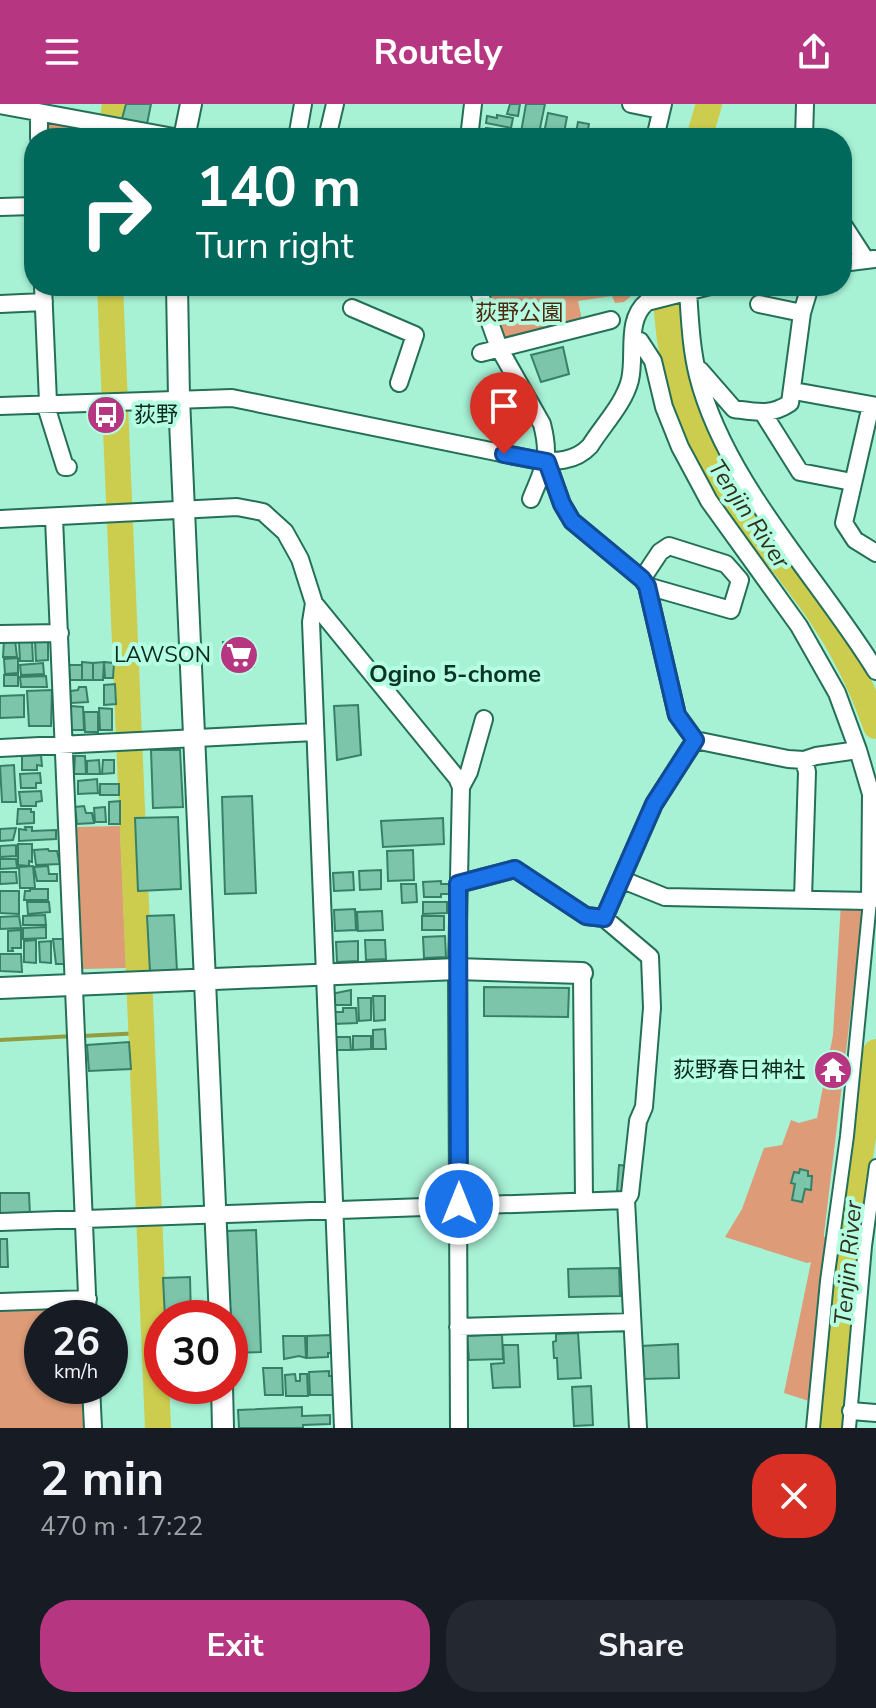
<!DOCTYPE html>
<meta charset="utf-8">
<style>
body{margin:0;font-family:"Nunito Sans","Noto Sans JP",sans-serif;background:#242831;color:#f1f3f6;height:100vh;display:flex;flex-direction:column;font-size:30px;white-space:nowrap}
*{box-sizing:border-box;margin:0}
p{font-size:26px;color:#9ea1a6}
.icon{flex:none;width:44px;height:44px;fill:none;stroke:currentColor;stroke-width:2;stroke-linecap:round;stroke-linejoin:round}
.map{position:relative;height:1324px;overflow:hidden}
.sheet{display:flex;flex-direction:column;background:#171b24;flex:1}
.sheet>*{flex:none}
.banner{position:absolute;left:24px;top:24px;width:828px;height:168px;border-radius:32px;box-shadow:0 2px 6px #0004;background:#00695c;color:#fff;overflow:hidden}
.speed{position:absolute;left:24px;top:1196px;display:flex;gap:16px;font-size:40px;font-weight:700;text-align:center}
.speed>*{display:grid;place-content:center;width:104px;height:104px;border-radius:50%;background:#171b24;box-shadow:0 2px 6px #0004;line-height:1}
.speed small{font-size:20px;font-weight:400}
.speed .limit{border:12px solid #d22;background:#fff;color:#111}
.pin{position:absolute;display:grid;place-items:center;width:68px;height:68px;color:#fff;margin:-82px -34px;border-radius:50% 50% 50% 0;rotate:-45deg;box-shadow:0 0 8px #0007}
.pin .icon{rotate:45deg}
.me{position:absolute;width:88px;margin:-44px;rotate:0deg;stroke-linejoin:round;filter:drop-shadow(0 0 6px #0008)}
.turn{display:flex;align-items:center;gap:28px;height:168px;padding:0 40px;font-size:36px}
.turn .icon{width:104px;height:104px;stroke-width:2.5}
.turn b{display:block;font-size:56px;line-height:68px}
.round{display:grid;place-items:center;flex:none;width:84px;height:84px;border-radius:32px;background:#242831}
.summary{display:flex;align-items:center;justify-content:space-between;height:136px;padding:0 40px}
h1{font-size:48px;font-weight:700;line-height:60px}
.cta{display:flex;gap:16px;margin-top:auto;padding:16px 40px}
.cta a{flex:1;height:92px;border-radius:32px;background:#b73681;color:#fff;font-size:32px;font-weight:700;line-height:92px;text-align:center}
.cta a+a{background:#242831;color:#f1f3f6}
header{display:flex;justify-content:space-between;align-items:center;height:104px;padding:0 40px;background:#b73681;color:#fff;font-size:36px;font-weight:700}
.map>svg:first-child{display:block}
.green{fill:#dd9b77}
.lines{fill:none;stroke-linecap:round;stroke-linejoin:round}
.stream{stroke:#929c40;stroke-width:4}
.river{stroke:#cccc4e;stroke-width:26}
.building{fill:#7cc5aa;stroke:#378068;stroke-width:2}
.pedestrian-casing{stroke:#246f58;stroke-width:16}
.minor-casing{stroke:#246f58;stroke-width:20}
.tertiary-casing{stroke:#246f58;stroke-width:24}
.pedestrian{stroke:#fff;stroke-width:12}
.minor{stroke:#fff;stroke-width:16}
.tertiary{stroke:#fff;stroke-width:20}
.route-casing{stroke:#114b97;stroke-width:20}
.route{stroke:#1a73e8;stroke-width:14}
.labels{text-anchor:middle;dominant-baseline:central;stroke-width:8;stroke-linejoin:round;paint-order:stroke}
.park-label{font-size:22px;fill:#50270f;stroke:#b4fee2}
.poi-label{font-size:22px;fill:#0c2b21;stroke:#b4fee2;text-anchor:end}
.water-label{font-size:24px;font-style:italic;fill:#30301b;stroke:#b4fee2}
.neighbourhood-label{font-size:24px;font-weight:bold;fill:#0b3327;stroke:#b4fee2}
</style>
<header><svg class="icon" aria-label="menu" viewBox="0 0 24 24"><path d="M4 6h16M4 12h16M4 18h16"/></svg>Routely<svg class="icon" aria-label="share" viewBox="0 0 24 24"><path d="M12 15V3M7 8l5-5 5 5M5 13v7h14v-7"/></svg></header>
<div class="map">
<svg width="876" height="1324" viewBox="0 0 876 1324">
<rect width="100%" height="100%" fill="#a7f1d5"/>
<path class="green" d="M50,16L100,26V34H45V19Z
M481,182H638L637,187L624,198L615,199L612,192L578,197L583,221L503,235Z
M120,722L126,864L83,865L75,723Z
M841,799L857,800L863,806L824,1130V1133H833L815,1299L784,1289L811,1158L807,1159L725,1133L742,1105L764,1044L782,1041L791,1016L799,1019L817,1014L833,931Z
M82,1200L85,1214H42V1282H87L88,1324H0V1202Z"/>
<g class="lines">
<path class="stream" d="M82,932L142,929
M0,936L74,932"/>
<path class="river" d="M110,34L115,0
M699,34L709,0
M110,182L158,1324
M666,182C666,249 686,323 723,380C753,426 792,467 822,513C845,547 862,583 876,622
M832,1324L854,1092L876,948"/>
</g>
<path class="building" d="M126,0H151L147,20L122,15Z
M510,0H520L518,12L507,10Z
M526,0H545L538,34H520Z
M548,9L567,13L563,34H543Z
M497,11L513,14L511,24L486,19L487,12L497,14Z
M578,18L589,20L588,25L610,29L609,34H575Z
M486,24L511,27L510,34L484,33Z
M563,243L569,270L541,278L531,251Z
M4,536H15L17,553H3Z
M35,536L48,537V556L36,557Z
M252,537L254,563L225,564L223,538Z
M19,538H32L33,557H20Z
M18,554V569L5,570L4,555Z
M82,558L93,559V576H82Z
M104,558L114,559L113,574H105Z
M104,558L103,576H93V559Z
M43,559L44,570L21,571L20,561Z
M69,561H82V576H70Z
M4,571H18V582H4Z
M46,572L47,583H21L20,573Z
M115,580L116,600L104,601V581Z
M79,583H86L88,598L71,599L70,587L78,586Z
M52,586L51,622H29L27,587Z
M24,591V613L0,614V592Z
M358,601L361,651L337,656L334,602Z
M71,602L83,603L84,626H71Z
M99,604L112,605V626H100Z
M84,608H98V628H85Z
M151,646H180L183,703L153,704Z
M41,651L42,662L37,661V666H22V652Z
M75,652H85L86,670H74Z
M99,656L100,670H87V657Z
M103,656H114V669L102,670Z
M14,661L16,698H2L0,662Z
M40,669L41,679H36V684H21L20,670Z
M97,675L98,689L78,690V677Z
M100,680H119V691H100Z
M41,687L42,697L36,698V702H21L19,688Z
M252,692L256,789L225,790L222,693Z
M120,697V720H109V698Z
M84,702L86,709H92L94,719L77,720L75,703Z
M105,703L106,718H95L94,704Z
M18,705H31V708H34V719L17,720Z
M178,713L181,785L138,787L135,714Z
M443,714L444,740L383,743L381,717Z
M25,723H32V727L56,726V735L19,737V725L26,726Z
M16,724L13,736L0,737V725Z
M18,740H32V758L29,757V762L18,761Z
M16,741V752L0,753V742Z
M48,745L49,747H57L60,760L36,761L34,746Z
M413,746L414,776L388,777L387,747Z
M0,755H16L17,764L0,765Z
M33,762L35,784H20L19,763Z
M48,762L49,770H57V777H37L34,763Z
M381,766V785L360,786L359,767Z
M0,768H16L17,779L0,780Z
M353,768L354,786L334,787L333,769Z
M441,777V780H449V790H441V793H424L423,778Z
M401,780H416L417,798L402,799Z
M30,785H48V796H24L25,787H30Z
M0,787H19V810L0,809Z
M27,798H49L50,808L28,810Z
M423,798H447V809L423,810Z
M355,805L356,826L335,827L334,806Z
M382,807L383,826L358,827L357,808Z
M45,811L46,821H23V812Z
M174,811L177,867L150,868L147,812Z
M19,812L21,824L0,825V813Z
M422,812H444V826H422Z
M46,823V834L23,835V824Z
M21,826V844H12L13,847H8V827Z
M445,832L446,853L424,854L423,833Z
M53,835H65L66,860H56Z
M36,836V859L24,858V837Z
M365,836H385L386,855L366,856Z
M51,837V859L40,858L39,838Z
M358,837V857L337,858L336,838Z
M0,850H21L22,868L0,867Z
M484,883L569,884L568,913L484,912Z
M351,886V901H332L331,890Z
M373,892H385V916L374,917Z
M358,894H371V916L359,917Z
M343,904H356L357,919L334,920V908H343Z
M385,925L386,945H373V926Z
M353,932H371V945L353,946Z
M334,933H350L351,946H335Z
M129,938L131,965L89,967L87,941Z
M619,1061L628,1062L625,1088L617,1087Z
M800,1065L808,1067V1072H812L811,1086L805,1085L802,1098L792,1096L795,1080L791,1079L794,1068L799,1069Z
M0,1089H29L30,1111L0,1112Z
M256,1126L261,1248L231,1249L227,1127Z
M0,1135H7L8,1163H0Z
M619,1164L620,1192L569,1193L568,1165Z
M190,1173L191,1214H165L163,1174Z
M578,1229L581,1274L558,1275L557,1254H554L553,1238L556,1237V1230Z
M502,1230L503,1255L469,1256L467,1232Z
M331,1231L332,1249H328V1253L307,1254V1232Z
M283,1232H305L306,1254L299,1252L284,1255Z
M678,1240L679,1274L642,1275L641,1242Z
M503,1241H518L520,1283L493,1284L491,1260L504,1259Z
M263,1264H282L283,1291H265Z
M329,1267V1272H333L334,1291H310L309,1268Z
M295,1270L296,1277H300V1270H307L308,1292H286L285,1271Z
M591,1282L593,1321L574,1322L572,1283Z
M302,1303V1312L330,1311V1320L303,1321V1324H239L238,1306Z"/>
<g class="lines">
<defs>
<path id="pedestrian" d="M813,1324L827,1177L847,1032L870,797
M849,1324L865,1142L876,1062"/>
<path id="minor" d="M631,0L660,6
M0,1L179,34
M39,9V34
M297,34L303,0
M327,34L335,0
M469,34L473,0
M655,34L663,0
M804,34L805,0
M0,103L34,102
M842,119L866,156
M842,159L874,155
M43,182L48,298
M477,182L499,244L542,320C551,355 544,363 531,395
M688,187C690,216 691,244 698,272C725,379 819,474 876,567
M0,200L44,198
M759,200L802,209
M352,204L415,231L399,279
M481,249L611,216
M700,266L734,305C756,308 771,312 790,299L802,209L810,182
M794,287L876,302
M45,299L65,363H68
M871,301L844,419L855,436L876,449
M0,302L232,294L535,356C555,358 575,358 590,342C603,321 624,300 630,276C636,250 625,216 647,198L710,182
M763,309L800,368L852,378
M547,358L562,400L572,417L642,475L647,482L677,611L695,636L788,655L804,656L816,652L858,646
M54,414L88,1214
M0,415L237,403L263,408L285,428L300,455L314,499L457,674L461,683L457,865L459,1324
M642,475L660,448L669,442L726,460L740,476L731,506L647,482
M314,499L311,518L343,1324
M0,530L60,529
M0,644L315,628
M461,683L469,668L484,615
M623,776L665,793L870,797L871,690L858,646L837,589L799,522L709,397L680,343L664,303L653,257L640,237H634
M458,780L515,765L586,812L604,814L654,700L695,636
M803,794L807,668L804,656
M604,814L650,853L652,904L644,1003L638,1017L630,1090L626,1096
M582,869L584,1097
M0,1118L626,1096L638,1324
M0,1198L88,1195
M458,1223L632,1218
M91,1282L93,1324
M851,1307L876,1309"/>
<path id="tertiary" d="M184,34L191,0
M177,182L179,294L220,1214
M0,884L457,865L582,869
M222,1282L223,1324"/>
</defs>
<use href="#pedestrian" class="pedestrian-casing"/>
<use href="#minor" class="minor-casing"/>
<use href="#tertiary" class="tertiary-casing"/>
<use href="#pedestrian" class="pedestrian"/>
<use href="#minor" class="minor"/>
<use href="#tertiary" class="tertiary"/>
</g>
<g class="lines">
<defs>
<path id="route" d="M459,1100L458,780L515,765L586,812L604,814L654,700L695,636L677,611L647,482L642,475L572,417L562,400L547,358L504,350"/>
</defs>
<use href="#route" class="route-casing"/>
<use href="#route" class="route"/>
</g>
<defs>
<symbol id="bus-disc" viewBox="-11 -11 22 22"><circle r="9.5" fill="#b73681" stroke="#b4fee2"/><path d="M-5-6H5V4H4V6H2V4H-2V6H-4V4H-5ZM-3.5-4V0h7V-4ZM-3.5 1.2v1.5H-2V1.2ZM2 1.2v1.5H3.5V1.2Z" fill="#fff"/></symbol>
<symbol id="supermarket-disc" viewBox="-11 -11 22 22"><circle r="9.5" fill="#b73681" stroke="#b4fee2"/><path d="M-6-5.5h2.5l.6 2H6L4.5 2H-2.5L-4.4-4H-6ZM-1.5 3.2a1.3 1.3 0 1 0 .1 0ZM3 3.2a1.3 1.3 0 1 0 .1 0Z" fill="#fff"/></symbol>
<symbol id="temple-disc" viewBox="-11 -11 22 22"><circle r="9.5" fill="#b73681" stroke="#b4fee2"/><path d="M0-6L5-2H3V0L6.5 2.5H4V6H1.5V3h-3V6H-4V2.5H-6.5L-3 0V-2H-5Z" fill="#fff"/></symbol>
</defs>
<g fill-rule="evenodd">
<use href="#bus-disc" x="84" y="289" width="44" height="44"/>
<use href="#supermarket-disc" x="217" y="529" width="44" height="44"/>
<use href="#temple-disc" x="811" y="944" width="44" height="44"/>
</g>
<g class="labels">
<g class="park-label">
<text x="519" y="209">荻野公園</text>
</g>
<g class="poi-label">
<text x="134" y="311" text-anchor="start">荻野</text>
<text x="211" y="551">LAWSON</text>
<text x="805" y="966">荻野春日神社</text>
</g>
<g class="water-label">
<text transform="translate(749 410) rotate(56)">Tenjin River</text>
<text transform="translate(848 1159) rotate(-85)">Tenjin River</text>
</g>
<g class="neighbourhood-label">
<text x="455" y="570">Ogino 5-chome</text>
</g>
</g>
</svg>
<div class="speed"><div>26<small>km/h</small></div><div class="limit">30</div></div>
<div class="pin" style="left:504px;top:350px;background:#d93025"><svg class="icon" aria-label="arrive" viewBox="0 0 24 24"><path d="M6 21V4h12l-3 4 3 4H6"/></svg></div>
<svg class="me" style="left:459px;top:1100px" viewBox="-20 -20 40 40"><circle r="17" fill="#1a73e8" stroke="#fff" stroke-width="3"/><path d="M0-11L8 9 0 5-8 9z" fill="#fff"/></svg>
<div class="banner">
<div class="turn"><svg class="icon" aria-label="right" viewBox="0 0 24 24"><path d="M7 20v-9h11M14 6l5 5-5 5"/></svg><div><b>140 m</b>Turn right</div></div>
</div>
</div>
<section class="sheet">
<div class="summary"><div><h1>2 min</h1><p>470 m · 17:22</p></div><a class="round" style="background:#d93025;color:#fff"><svg class="icon" aria-label="close" viewBox="0 0 24 24"><path d="M6 6l12 12M18 6L6 18"/></svg></a></div>
<div class="cta"><a>Exit</a><a>Share</a></div>
</section>
